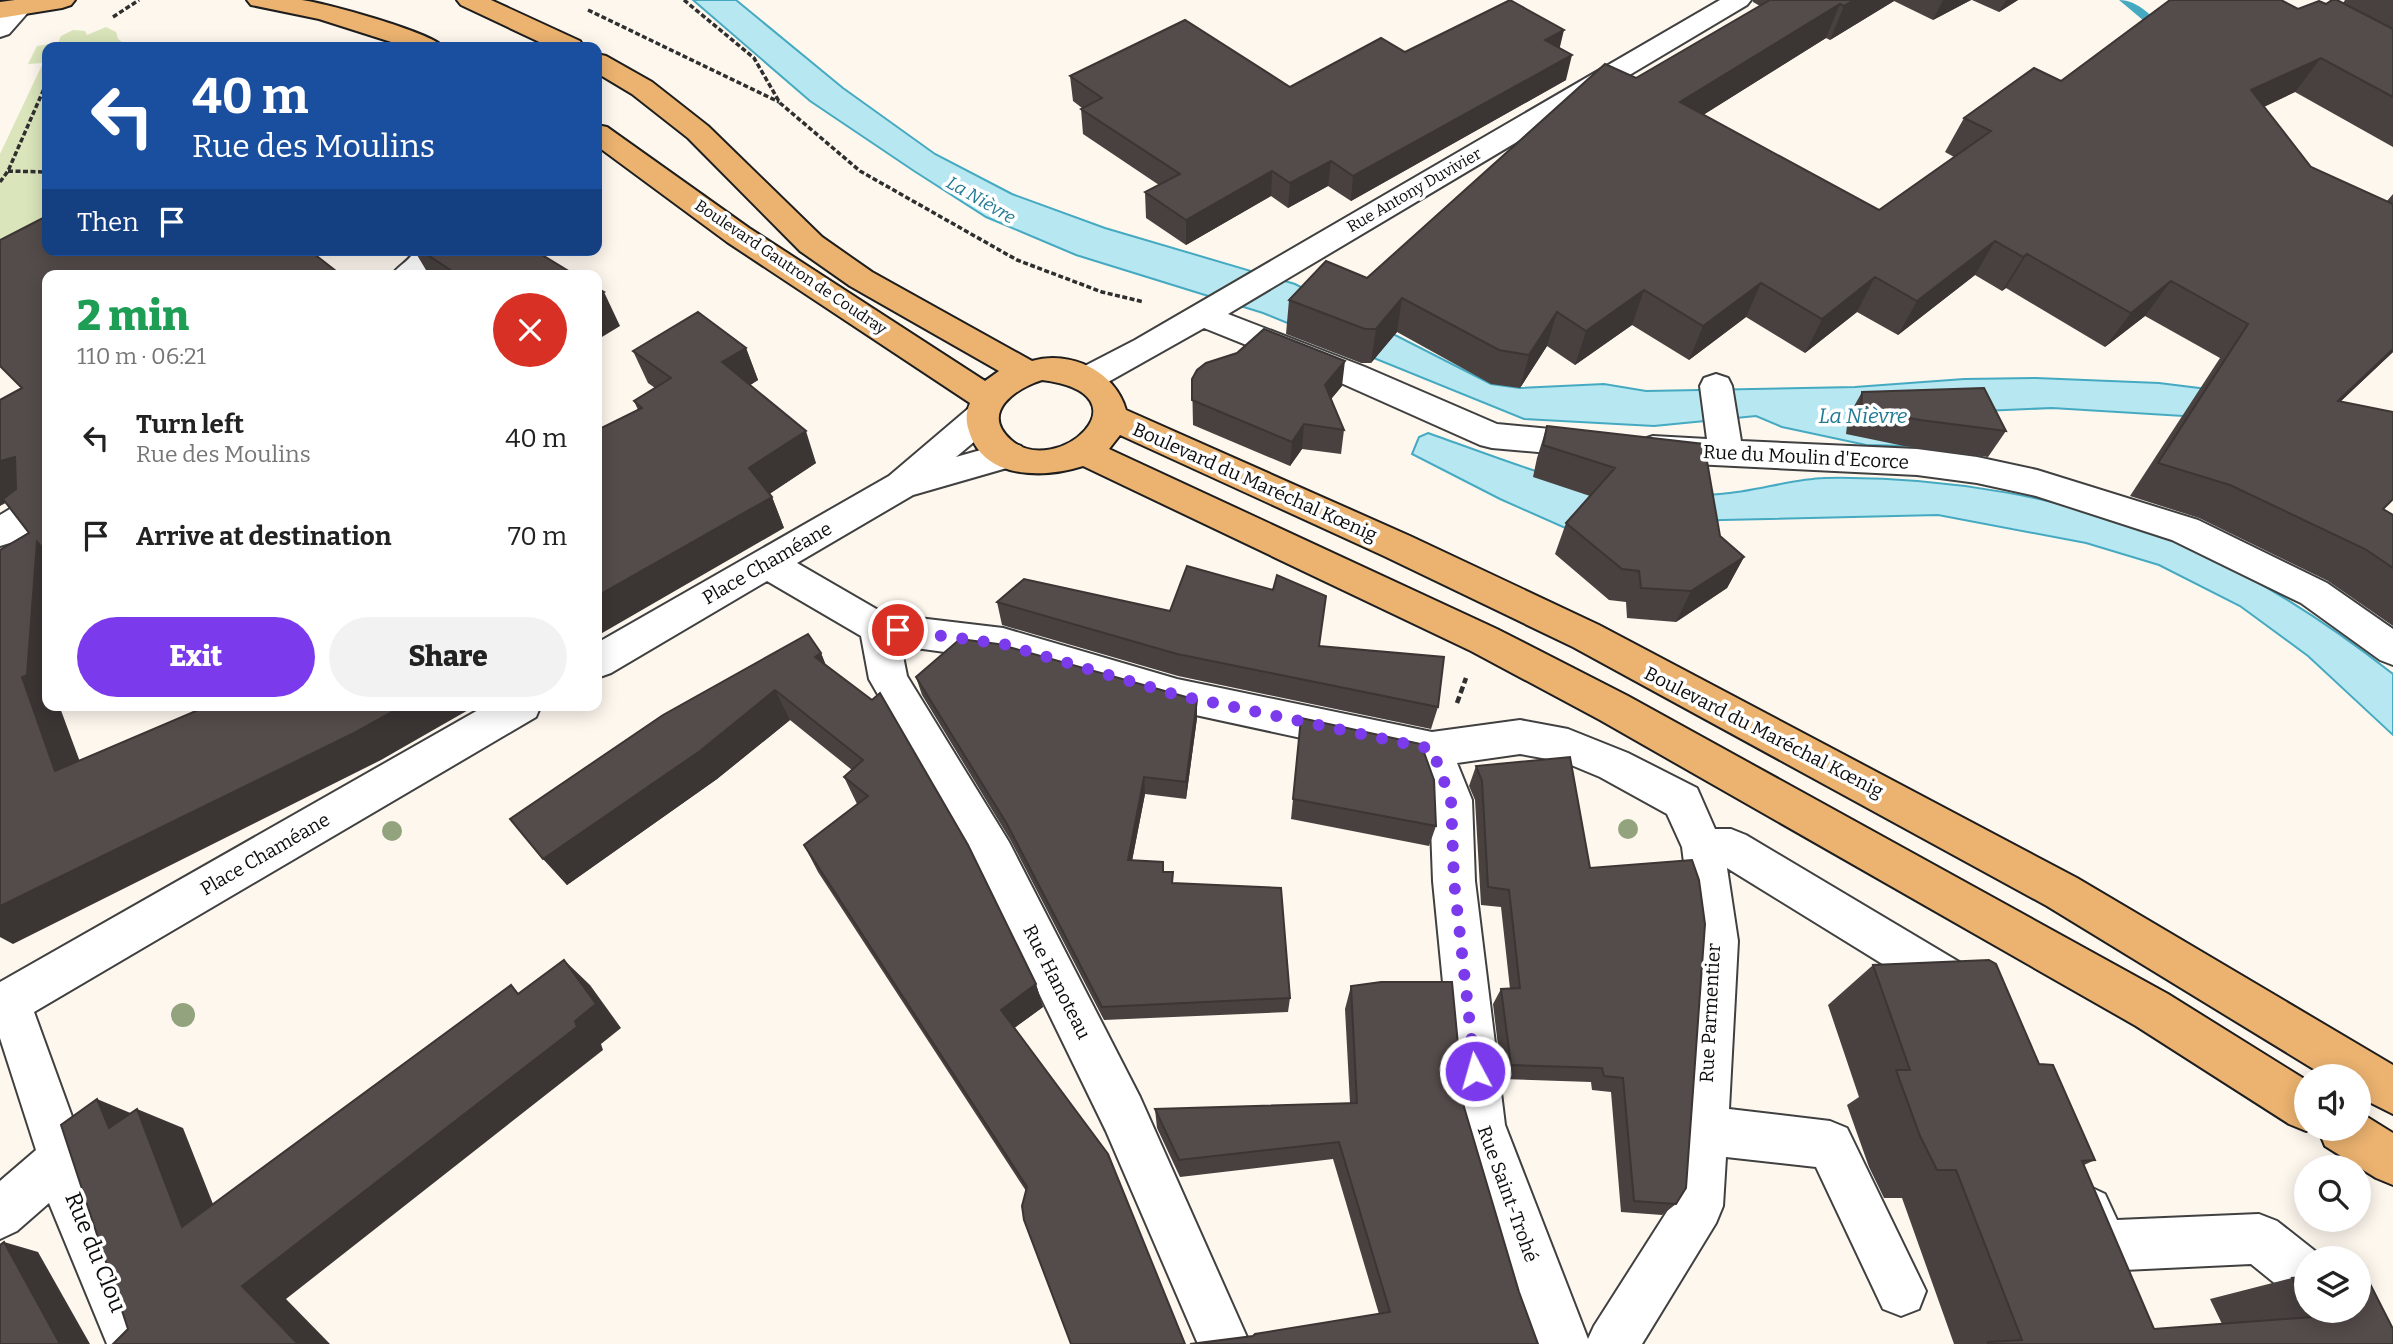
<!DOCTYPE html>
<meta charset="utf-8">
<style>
body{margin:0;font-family:Bitter,serif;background:#f2f2f2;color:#222;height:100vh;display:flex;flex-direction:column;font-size:26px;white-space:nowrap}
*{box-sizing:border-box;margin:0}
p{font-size:23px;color:#767676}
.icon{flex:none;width:38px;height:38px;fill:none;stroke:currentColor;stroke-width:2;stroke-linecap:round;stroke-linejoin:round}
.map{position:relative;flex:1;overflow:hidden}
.panel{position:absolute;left:42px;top:270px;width:560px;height:441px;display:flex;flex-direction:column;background:#fff;border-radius:14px;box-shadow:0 4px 18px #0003}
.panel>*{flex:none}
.top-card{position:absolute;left:42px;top:42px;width:560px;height:214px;border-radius:14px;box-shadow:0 4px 18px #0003;background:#1a4fa0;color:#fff;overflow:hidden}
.buttons{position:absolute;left:2294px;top:1064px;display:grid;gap:14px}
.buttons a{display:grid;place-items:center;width:77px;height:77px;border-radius:50%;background:#fff;box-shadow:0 4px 18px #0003;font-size:35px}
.pin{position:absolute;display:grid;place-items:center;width:60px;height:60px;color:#fff;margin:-30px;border:4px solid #fff;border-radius:50%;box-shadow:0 2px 7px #0007}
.me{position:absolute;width:77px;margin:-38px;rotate:354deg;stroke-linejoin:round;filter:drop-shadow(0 0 5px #0008)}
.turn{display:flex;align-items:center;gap:24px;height:147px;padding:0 35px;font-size:32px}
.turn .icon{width:91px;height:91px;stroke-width:2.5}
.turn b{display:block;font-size:49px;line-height:60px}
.then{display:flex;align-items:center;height:66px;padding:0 35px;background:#0003;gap:14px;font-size:26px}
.round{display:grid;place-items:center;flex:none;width:74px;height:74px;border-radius:37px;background:#f2f2f2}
.head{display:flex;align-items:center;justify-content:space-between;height:119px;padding:0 35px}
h1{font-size:42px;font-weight:800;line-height:52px;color:#1e9e55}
.action{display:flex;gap:14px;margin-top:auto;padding:14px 35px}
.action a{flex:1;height:80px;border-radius:42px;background:#7c3aed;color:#fff;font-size:28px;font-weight:800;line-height:80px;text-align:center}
.action a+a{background:#f2f2f2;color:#222}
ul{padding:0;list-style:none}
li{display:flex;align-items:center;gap:21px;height:98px;padding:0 35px}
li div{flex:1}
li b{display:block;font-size:26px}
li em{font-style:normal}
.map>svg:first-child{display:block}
.green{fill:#dae5bb}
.water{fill:#b7e7f0;stroke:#45aac1;stroke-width:2}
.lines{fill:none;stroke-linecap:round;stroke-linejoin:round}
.stream{fill:#45aac1;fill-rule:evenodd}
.minor-casing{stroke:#404040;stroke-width:4}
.major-casing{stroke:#1e1e1e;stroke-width:4}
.path-far1{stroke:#2f2f2f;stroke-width:3.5;stroke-dasharray:5 2.5;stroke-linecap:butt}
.path{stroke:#2f2f2f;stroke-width:4.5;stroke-dasharray:7 3.5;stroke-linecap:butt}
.minor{fill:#fff;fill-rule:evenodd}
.major{fill:#ecb370;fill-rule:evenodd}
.tree{fill:#93a37e}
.wall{fill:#484140}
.shaded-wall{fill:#3b3534}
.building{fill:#544c4a;stroke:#3b3534;stroke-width:2}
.route{stroke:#7c3aed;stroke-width:12;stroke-dasharray:0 21.6}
.labels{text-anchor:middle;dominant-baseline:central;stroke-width:7;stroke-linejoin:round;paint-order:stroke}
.far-street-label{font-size:16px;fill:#0d0d0d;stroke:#fff}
.far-water-label{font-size:18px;font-style:italic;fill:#217a93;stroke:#fff}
.street-label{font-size:19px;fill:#0d0d0d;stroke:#fff}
.water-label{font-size:21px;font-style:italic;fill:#217a93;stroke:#fff}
.near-street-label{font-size:23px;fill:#0d0d0d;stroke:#fff}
</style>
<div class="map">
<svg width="2393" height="1344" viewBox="0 0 2393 1344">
<rect width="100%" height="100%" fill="#fdf7ee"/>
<path class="green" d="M106,27L116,32L118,39L128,47H47V248L0,259V154L43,63L28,64L37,46L58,43L61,36L73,30L85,31L87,35Z"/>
<path class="water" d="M693,0H736L843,88L935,154L1012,194L1105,228L1295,284L1491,384L1520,388L1604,384L1646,391L1855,387L1964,379L2036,378L2159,383L2231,392L2232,419L2052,408L1915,414L1910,446L1866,445L1782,427L1756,416L1654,426L1524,419L1263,313L1076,255L986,217L914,171L810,101Z
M1428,433C1471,448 1514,465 1558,478C1602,491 1674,498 1720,494C1755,492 1790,479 1825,478C1944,476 2072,497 2182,544C2257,577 2328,623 2393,674V735L2308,656L2240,606L2159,565L2086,543L1938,515L1722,520L1598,526L1572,531L1500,499L1412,454L1419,437Z"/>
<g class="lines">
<path class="stream" d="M2119,0C2138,0 2156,18 2165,34L2164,36H2156L2150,26Z"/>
<defs>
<path id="minor" d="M1720,0H1751L1747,5L1228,314L1365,367L1497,424L1593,433L1605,436L1610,445L1605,454L1593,457L1492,448L1480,445L1341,383L1204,328L1101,386L1089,390L1077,386L1073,378L1077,370L1135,340Z
M18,1L27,4L31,9L9,34L0,37V13L9,4Z
M414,250H444C436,281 418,275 392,275C398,265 411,261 414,250Z
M1716,374L1728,378L1732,386L1741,441L1917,449L1977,457L2037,470L2198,520L2327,583L2393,629V665L2380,660L2301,603L2172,540L2036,496L1977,483L1917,475L1653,462L1641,458L1636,449L1641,440L1653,436L1707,439L1700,386L1704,378Z
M981,405L993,408L998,417L993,426L956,457L1009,442L1021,446L1026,455L1021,464L913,495L797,563L885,614L1003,628L1177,679L1432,732L1520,720L1568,729L1628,753L1697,788L1715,829H1731L1746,835L1981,975L1987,990L1981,1005L1965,1012L1949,1005L1727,868L1738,941L1729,1109L1830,1121L1847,1128L1926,1291L1919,1309L1901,1316L1883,1309L1816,1167L1726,1157L1723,1206L1716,1223L1642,1344H1538L1457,1125L1433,881L1430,800L1417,763L1177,711L1003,660L901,646L907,676L1009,842L1140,1097L1250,1344H1198L1106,1131L979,870L869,679L861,636L767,581L611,673L597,678V643L889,476L969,408ZM1520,754L1564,762L1600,777L1667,814L1682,847L1694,941L1675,1199L1594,1326L1588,1339L1505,1125L1475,881L1472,800L1457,763Z
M47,490V520L13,542L0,546V515L35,494Z
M487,705H541L536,717L34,1012L87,1158L95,1195L159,1344H107L49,1203L17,1231L0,1239V1181L36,1150L0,1038V982Z
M2088,1186L2105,1194L2117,1220L2259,1214L2277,1221L2324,1258H2306V1301L2288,1294L2251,1264L2103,1271L2085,1264L2063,1211L2071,1194Z"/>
<path id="major" d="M15,0H75L71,5L62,8L0,18V2Z
M247,0C265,0 284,0 301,0C323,2 433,33 443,47H407L319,19L251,5Z
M457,0H491L580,41L584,47H550L461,5Z
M597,54L606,56L652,82L708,126L822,237L872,272L1032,361C1070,350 1115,371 1126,410L1410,536L1599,625L2077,878L2393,1065V1114L2359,1097V1076H2325L2047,906L1573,647L1384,556L1120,435L1109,449L1497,629L1628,696L2168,994L2306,1080V1129H2310L2306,1131L2289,1124L2136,1026L1600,720L1471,651L1083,466C1045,478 986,480 970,434C966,423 965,414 970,403L727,242L597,146V125L607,127L749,228L985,381L999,371L850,286L800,251L688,138L632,94L597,73ZM1042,380C1153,394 1056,480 1011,440C979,412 1017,388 1042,380Z
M2359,1112L2393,1133V1185L2376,1178L2325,1146L2318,1129H2359Z"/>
</defs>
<use href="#minor" class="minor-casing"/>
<use href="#major" class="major-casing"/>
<path class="path-far1" d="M684,0L754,58L780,103L860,171L1017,260L1102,292L1144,302
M588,10L779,102
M113,17L139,0
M109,47L114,45
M8,171L47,172
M0,182L8,171L47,82"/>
<path class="path" d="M1457,703L1466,678"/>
<use href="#minor" class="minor"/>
<use href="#major" class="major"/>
</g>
<g class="tree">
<circle cx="1628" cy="829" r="10"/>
<circle cx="392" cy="831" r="10"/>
<circle cx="183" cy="1015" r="12"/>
</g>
<path class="wall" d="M1753,0H1971L1933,20L1894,1L1830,40L1826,38L1703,115L1879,210L1954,157L1945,152L1964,118L2061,81L2298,9L2326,4L2343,3L2345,0H2393V147L2295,92L2264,107L2311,167L2387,201L2393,194V352L2340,402L2383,509L2393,515V626L2328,581L2199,518L2130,496L2220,358L2145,316L2105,347L2006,288L2002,291L1975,275L1898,335L1857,312L1805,353L1746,317L1689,360L1632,325L1575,365L1547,346L1520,388L1491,384L1397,332L1371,363H1361L1286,334L1289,300L1367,278L1636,78L1760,6L1753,2Z
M1972,0H2018L1999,12Z
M1560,48L1566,80L1351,201L1328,186L1288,208L1271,196L1186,245L1146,218L1145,192L1159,185L1083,134L1081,109L1082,108L1073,101L1070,76L1290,87L1405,52Z
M414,250H534L575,275H429Z
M746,348L758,380L750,385L816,463L769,494L772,497L784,528L638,410L634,401L655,388L648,383L633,351Z
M1192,379L1342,386L1331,399L1344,430L1341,454L1302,449L1290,466L1193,425Z
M1862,392L2006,431L1988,457L1904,446L1846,434L1848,417Z
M1547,426L1720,536L1744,557L1727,588L1676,622L1627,618L1626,602L1609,600L1555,554L1566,523L1590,496L1533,477L1537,458Z
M997,602L1319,646L1438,707L1431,729L1178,676L1002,625Z
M821,653L826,666L1036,984L1043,1007L1014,1028L1108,1154L1026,1191L818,872L804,845L857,804L844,777L852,770L790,720L717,779L567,885L510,819Z
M916,677L1197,718L1186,799L1145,794L1132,861L1164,872L1173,883L1290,998L1288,1012L1104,1020L1011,841L922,695Z
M1301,718L1436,826L1429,846L1291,819Z
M1476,766L1590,868L1676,1204L1662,1215L1621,1212L1611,1092L1592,1090L1591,1082L1502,1079L1493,1004L1501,989H1510L1501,907L1481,905L1475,800L1469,786Z
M1873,965L2039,1064L2095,1160L2084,1165L2154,1329L2222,1324L2210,1299L2292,1278L2306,1277V1311H2359L2393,1344H1954L1902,1198H1884L1869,1167L1847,1105L1859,1097L1828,1005Z
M1351,986L1464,1107L1519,1292L1253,1336L1379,1314L1333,1159L1180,1177L1157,1128L1155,1109L1350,1103L1345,1009Z"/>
<path class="shaded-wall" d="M1854,0H1895L1894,1L1830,40L1844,6Z
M1943,0H1971L1933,20Z
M2006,0H2018L1999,12Z
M1840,4L1826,38L1668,137L1680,102Z
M1564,30L1558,55L1545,40Z
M1572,55L1566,80L1351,201L1353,176Z
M2321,58L2295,92L2227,124L2251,90Z
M1331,161L1328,186L1288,208L1290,183Z
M1272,171L1271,196L1186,245V220Z
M1995,241L1975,275L1898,335L1917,301Z
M2027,254L2006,288L2002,291L2023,257Z
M1875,277L1857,312L1805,353L1822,319Z
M2171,281L2145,316L2105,347L2131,313Z
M1761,283L1746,317L1689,360L1703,326Z
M1644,290L1632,325L1575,365L1586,331Z
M604,292L620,326L597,340V296Z
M1402,298L1397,332L1371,363L1376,329Z
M1557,312L1547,346L1520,388L1529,355Z
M746,348L758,380L735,395L722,362Z
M2393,349V352L2305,435L2338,401Z
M1345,361L1342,386L1322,410L1325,385Z
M1304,424L1302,449L1290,466L1292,442Z
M806,431L816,463L762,499L749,468Z
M15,457L47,487L13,499L0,506V461Z
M772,497L784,528L597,636V596Z
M37,542L47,551V705H59L93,797L55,771L22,677Z
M1744,557L1727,588L1676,622L1691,591Z
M821,653L833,683L815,657Z
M775,690L790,720L717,779L567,885L543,859Z
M1197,700V718L1186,799V782Z
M404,705H477L381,760L13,944L0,937V906Z
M1144,777L1145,794L1129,876L1128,860Z
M564,960L590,985L621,1028L601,1044L603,1050L286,1299L330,1344H298L242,1286Z
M1036,984L1043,1007L1009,1032L1001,1010Z
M97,1099L140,1117L137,1109L183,1128L228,1242L182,1227L109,1128Z
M4,1242L38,1252L90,1344H60Z"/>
<path class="building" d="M1510,0L1564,30L1545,40L1572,55L1353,176L1331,161L1290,183L1272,171L1186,220L1145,192L1180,174L1081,109L1102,98L1070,76L1185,20L1290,87L1381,38L1405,52Z
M1770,0H1854L1844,6L1840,4L1680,102L1879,210L1991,131L1964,118L2034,68L2061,81L2170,0H2281L2298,9L2319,1L2326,4L2332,0H2337L2393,29V97L2321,58L2251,90L2311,167L2393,204V349L2338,401L2393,412V499L2383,509L2393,515V568L2365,549L2230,485L2158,463L2248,324L2171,281L2131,313L2027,254L2023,257L1995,241L1917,301L1875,277L1822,319L1761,283L1703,326L1644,290L1586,331L1557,312L1529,355L1499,350L1402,298L1376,329H1365L1289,300L1326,261L1367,278L1605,64L1636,78Z
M47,216V250H309L341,275H47V553L37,542L27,675L22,677L55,771L196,711L193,705H404L354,733L0,906V550L29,533L3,499L16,489L15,457L0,461V400L22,388L0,366V240Z
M420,250H534L575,275H458Z
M597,288L604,292L597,296Z
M698,312L746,348L722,362L806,431L749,468L772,497L597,596V430L642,408L634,401L671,378L633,351Z
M1264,329L1345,361L1325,385L1344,430L1304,424L1292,442L1192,400V379L1197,370L1206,363L1237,353Z
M1984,388L2006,431L1920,420L1861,409L1862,392Z
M1547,426L1704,444L1720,536L1744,557L1691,591L1641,588L1639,571L1622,569L1566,523L1615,468L1543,445Z
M1187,566L1273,590L1277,575L1326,596L1319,646L1444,657L1438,707L1177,654L997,602L1024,579L1170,611Z
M808,634L821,653L815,657L872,700L880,693L968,845L1036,984L1001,1010L1108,1154L1185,1344H1071L1024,1220L1022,1206L1027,1187L804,845L868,796L844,777L863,760L775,690L700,751L543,859L510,819L663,715Z
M960,639L998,644L1197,700L1186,782L1144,777L1128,860L1163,862V872H1173L1172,883L1281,888L1290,998L1102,1007L1007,824L916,677Z
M1301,718L1421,744L1434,780L1436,826L1293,799Z
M1570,757L1590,868L1692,860L1699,880L1705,924L1686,1188L1676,1204L1634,1201L1623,1078L1604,1076L1602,1068L1511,1065L1501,989L1520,988L1509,890L1488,887L1482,781L1476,766Z
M564,960L596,1004L575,1021L577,1027L242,1286L298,1344H113L128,1329L61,1125L97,1099L109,1128L137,1109L182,1227L511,985L518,994Z
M1989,960L1996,964L2039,1064L2053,1065L2095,1160L2082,1161L2154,1329L2312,1317L2309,1311H2359V1274H2365L2393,1329V1344H1988V1342L2022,1340L1956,1170H1937L1920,1136L1896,1070H1910L1873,965Z
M1381,982H1452L1464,1107L1519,1292L1538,1344H1190L1253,1336L1255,1334L1390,1312L1339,1142L1179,1160L1155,1109L1357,1103L1351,986Z
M4,1242L60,1344H0V1245Z
M2306,1277V1306L2292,1278Z"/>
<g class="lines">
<path class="route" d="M898,630L1003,644L1177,695L1432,749L1451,800L1454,881L1475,1071"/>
</g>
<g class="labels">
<g class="far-street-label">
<text transform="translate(1414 190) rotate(-30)">Rue Antony Duvivier</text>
<text transform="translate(791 267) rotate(34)">Boulevard Gautron de Coudray</text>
</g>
<g class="far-water-label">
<text transform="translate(981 200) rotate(30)">La Nièvre</text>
</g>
<g class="street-label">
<text transform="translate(1806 457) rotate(3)">Rue du Moulin d'Ecorce</text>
<text transform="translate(1255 482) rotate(24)">Boulevard du Maréchal Kœnig</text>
<text transform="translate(767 563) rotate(-30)">Place Chaméane</text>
<text transform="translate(1764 732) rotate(27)">Boulevard du Maréchal Kœnig</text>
<text transform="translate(265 854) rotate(-30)">Place Chaméane</text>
<text transform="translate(1057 982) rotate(63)">Rue Hanoteau</text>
<text transform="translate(1710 1013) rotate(-87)">Rue Parmentier</text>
<text transform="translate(1508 1194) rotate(70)">Rue Saint-Trohé</text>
</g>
<g class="water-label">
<text x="1863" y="416">La Nièvre</text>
</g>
<g class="near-street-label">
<text transform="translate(96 1252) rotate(68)">Rue du Clou</text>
</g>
</g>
</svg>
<div class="buttons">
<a><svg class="icon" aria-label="sound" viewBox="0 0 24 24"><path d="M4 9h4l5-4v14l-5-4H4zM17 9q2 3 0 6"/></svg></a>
<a><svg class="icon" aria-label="search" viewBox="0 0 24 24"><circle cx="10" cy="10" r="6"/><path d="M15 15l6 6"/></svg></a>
<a><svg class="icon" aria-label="layers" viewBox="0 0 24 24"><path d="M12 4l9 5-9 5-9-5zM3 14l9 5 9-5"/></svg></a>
</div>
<div class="pin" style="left:898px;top:630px;background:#d93025"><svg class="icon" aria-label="arrive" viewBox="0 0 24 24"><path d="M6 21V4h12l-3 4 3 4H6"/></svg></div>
<svg class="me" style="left:1475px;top:1071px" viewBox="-20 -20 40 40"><circle r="17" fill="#7c3aed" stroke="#fff" stroke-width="3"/><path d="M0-11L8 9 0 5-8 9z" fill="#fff"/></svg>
<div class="top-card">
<div class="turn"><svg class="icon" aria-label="left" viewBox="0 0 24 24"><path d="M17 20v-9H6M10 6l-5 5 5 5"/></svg><div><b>40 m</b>Rue des Moulins</div></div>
<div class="then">Then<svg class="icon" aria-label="arrive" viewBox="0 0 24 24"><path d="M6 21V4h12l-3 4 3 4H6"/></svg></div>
</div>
<section class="panel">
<div class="head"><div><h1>2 min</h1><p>110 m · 06:21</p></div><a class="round" style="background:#d93025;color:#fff"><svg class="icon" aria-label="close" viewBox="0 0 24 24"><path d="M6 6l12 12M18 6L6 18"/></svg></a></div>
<ul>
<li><svg class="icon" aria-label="left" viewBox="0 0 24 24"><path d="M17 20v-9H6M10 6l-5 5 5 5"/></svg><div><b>Turn left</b><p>Rue des Moulins</p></div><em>40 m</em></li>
<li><svg class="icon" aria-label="arrive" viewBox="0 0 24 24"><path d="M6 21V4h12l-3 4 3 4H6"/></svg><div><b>Arrive at destination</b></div><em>70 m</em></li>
</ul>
<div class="action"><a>Exit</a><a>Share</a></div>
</section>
</div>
